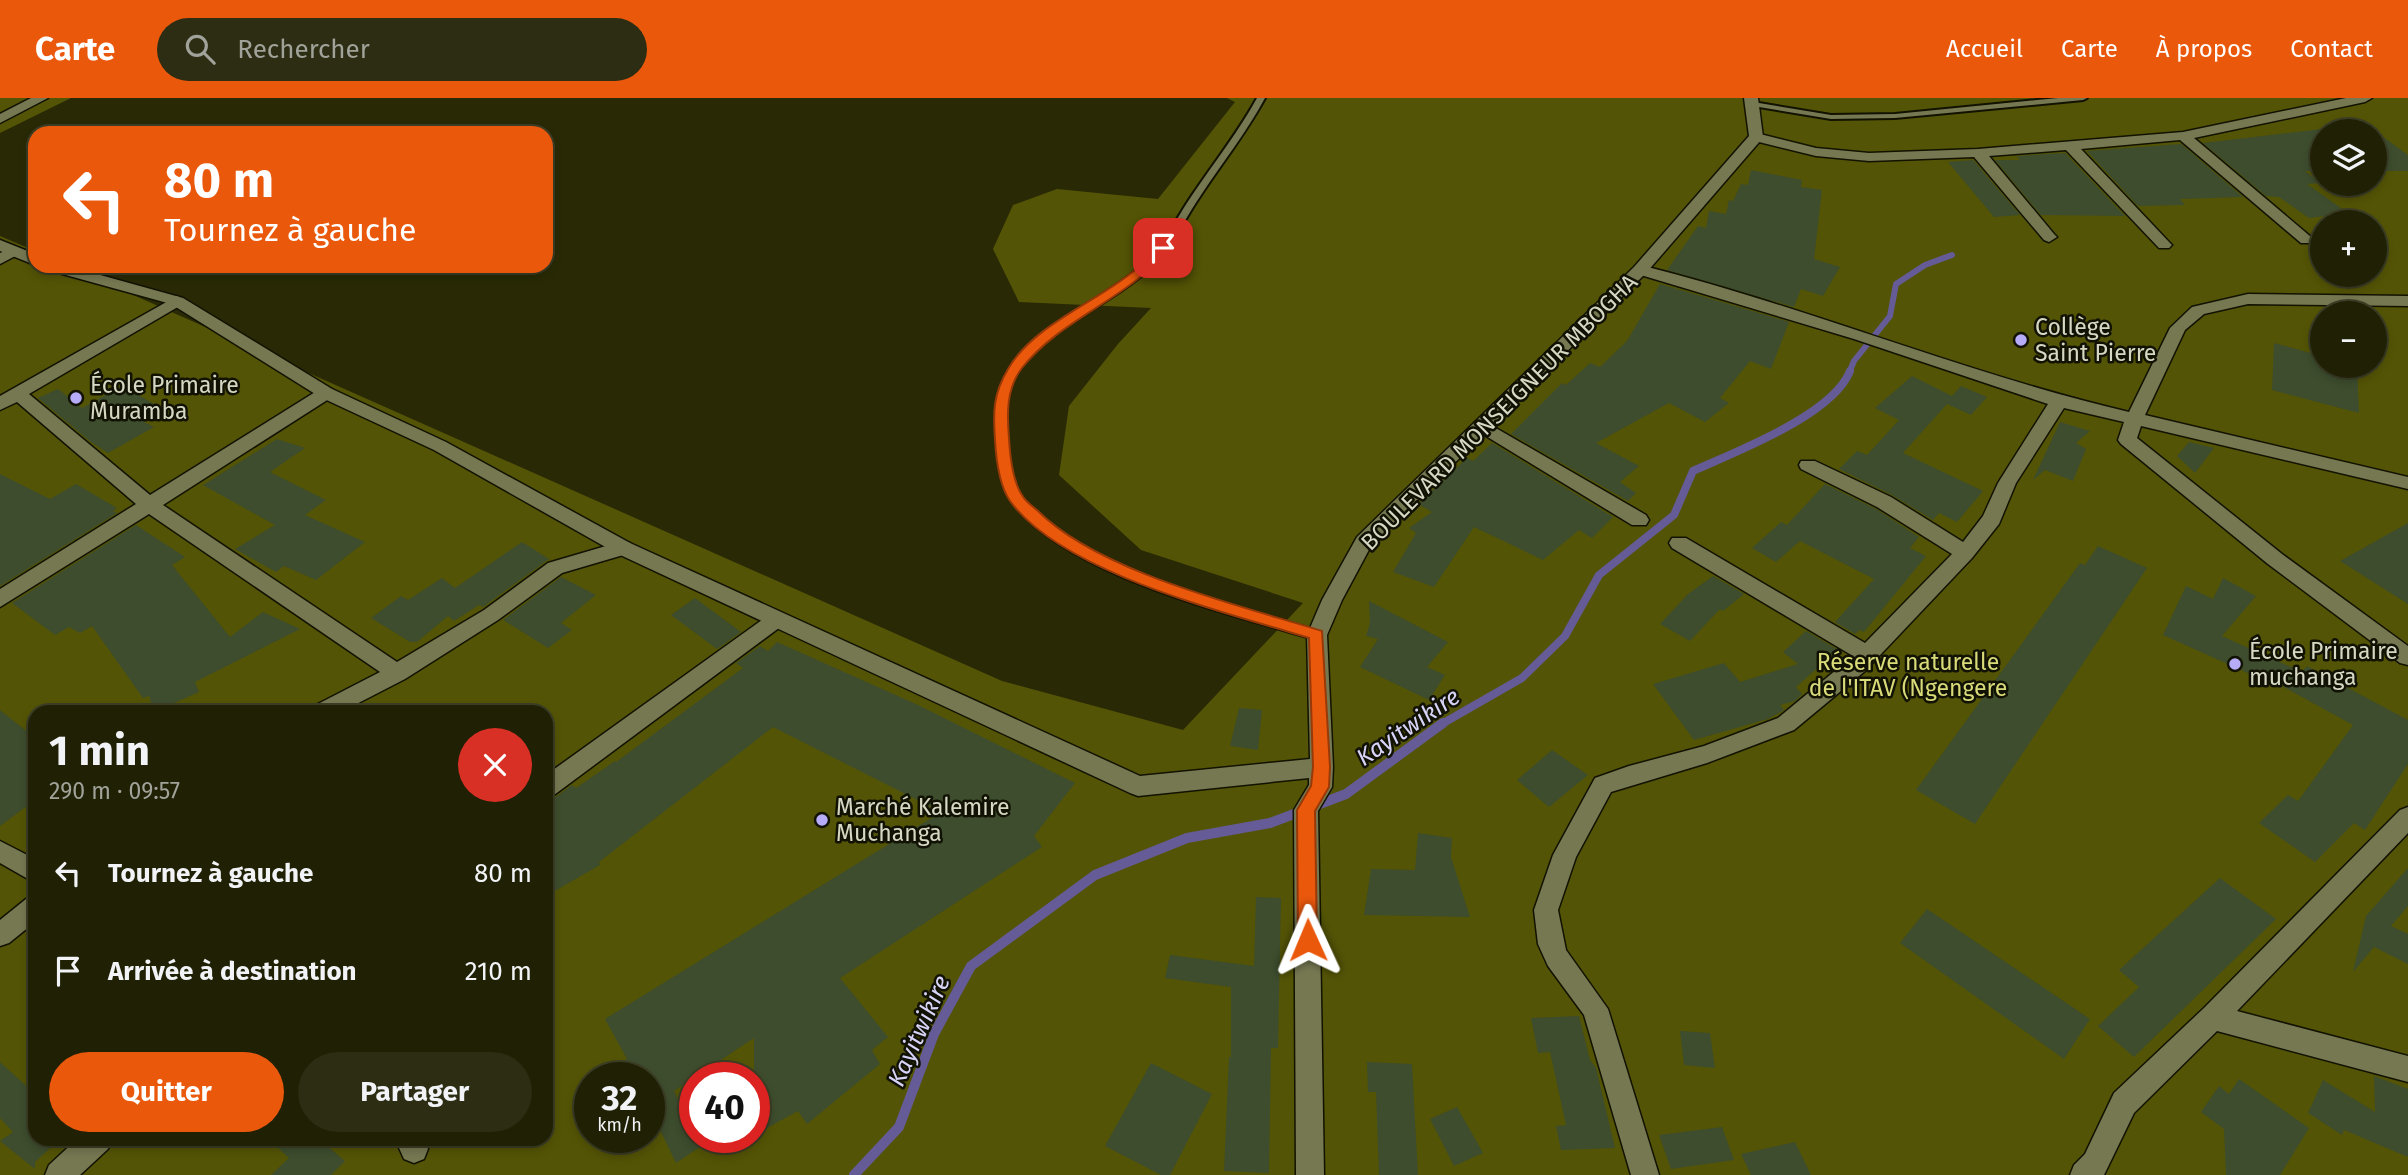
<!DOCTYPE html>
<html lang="fr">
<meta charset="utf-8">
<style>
body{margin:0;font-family:"Fira Sans",sans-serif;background:#2c2d13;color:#f1f3f6;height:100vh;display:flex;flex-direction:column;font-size:26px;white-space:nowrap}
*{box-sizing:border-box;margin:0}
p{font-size:23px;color:#a1a39a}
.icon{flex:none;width:38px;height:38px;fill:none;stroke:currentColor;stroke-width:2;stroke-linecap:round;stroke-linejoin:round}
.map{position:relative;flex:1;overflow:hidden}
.panel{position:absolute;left:28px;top:607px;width:525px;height:441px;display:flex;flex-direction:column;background:#1f2004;border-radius:21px;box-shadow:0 4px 10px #0003,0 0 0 2px #3c3e26}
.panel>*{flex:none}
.banner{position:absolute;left:28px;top:28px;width:525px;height:147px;border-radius:21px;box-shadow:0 4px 10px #0003,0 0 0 2px #3c3e26;background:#ea580c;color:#fff;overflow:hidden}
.buttons{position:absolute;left:2310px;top:21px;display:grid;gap:14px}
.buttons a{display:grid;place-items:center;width:77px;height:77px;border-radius:50%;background:#1f2004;box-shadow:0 4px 10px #0003,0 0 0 2px #3c3e26;font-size:35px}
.speed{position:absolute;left:574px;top:964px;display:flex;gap:14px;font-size:35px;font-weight:700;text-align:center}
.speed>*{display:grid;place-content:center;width:91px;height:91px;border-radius:50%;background:#1f2004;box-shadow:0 4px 10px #0003,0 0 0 2px #3c3e26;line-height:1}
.speed small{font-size:18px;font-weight:400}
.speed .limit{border:10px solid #d22;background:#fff;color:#111}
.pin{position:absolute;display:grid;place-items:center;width:60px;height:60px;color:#fff;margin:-30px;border-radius:14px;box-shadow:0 4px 10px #0006}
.me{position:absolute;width:77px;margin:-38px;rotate:359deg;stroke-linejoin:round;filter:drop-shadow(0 0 5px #0008)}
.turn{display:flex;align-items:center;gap:24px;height:147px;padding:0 21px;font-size:32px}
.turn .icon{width:91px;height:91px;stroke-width:2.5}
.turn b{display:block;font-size:49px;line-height:60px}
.round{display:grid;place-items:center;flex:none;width:74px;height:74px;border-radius:37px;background:#2c2d13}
.summary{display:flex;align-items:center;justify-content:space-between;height:119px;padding:0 21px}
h1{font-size:42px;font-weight:700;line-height:52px}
.button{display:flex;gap:14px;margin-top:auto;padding:14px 21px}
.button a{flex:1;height:80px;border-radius:42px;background:#ea580c;color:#fff;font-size:28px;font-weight:700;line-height:80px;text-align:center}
.button a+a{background:#2c2d13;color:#f1f3f6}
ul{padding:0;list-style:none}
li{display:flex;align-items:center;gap:21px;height:98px;padding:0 21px}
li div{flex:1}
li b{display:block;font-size:26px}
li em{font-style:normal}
header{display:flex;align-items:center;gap:42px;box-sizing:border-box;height:98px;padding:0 35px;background:#ea580c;color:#fff}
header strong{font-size:33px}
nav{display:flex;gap:38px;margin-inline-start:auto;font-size:24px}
.search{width:490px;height:63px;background:#2c2d13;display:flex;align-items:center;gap:18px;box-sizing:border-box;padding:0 24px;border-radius:38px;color:#a1a39a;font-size:26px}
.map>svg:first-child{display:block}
.green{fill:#545406;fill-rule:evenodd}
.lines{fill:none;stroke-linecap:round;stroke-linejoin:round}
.stream-far2{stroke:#655b96;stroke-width:6}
.stream-far1{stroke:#655b96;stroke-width:8}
.stream{stroke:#655b96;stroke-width:10}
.building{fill:#3d4d2d}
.lane-casing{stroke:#121200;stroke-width:4}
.street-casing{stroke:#121200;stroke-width:3}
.secondary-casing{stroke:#121200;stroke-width:3}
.lane{fill:#767852;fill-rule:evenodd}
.street{fill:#767852;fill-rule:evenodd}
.secondary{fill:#767852;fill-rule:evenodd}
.route{fill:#ea580c;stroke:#983908;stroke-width:2}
.poi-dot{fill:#b6acf8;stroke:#111204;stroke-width:2.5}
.labels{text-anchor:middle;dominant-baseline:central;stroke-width:5;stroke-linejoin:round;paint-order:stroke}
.poi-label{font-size:23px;fill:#d6d8c3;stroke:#111204;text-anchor:start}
.street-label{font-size:23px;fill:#d6d8c3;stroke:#111204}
.park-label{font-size:23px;fill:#d9db79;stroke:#111204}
.water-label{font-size:24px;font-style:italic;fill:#d8d4f8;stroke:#111204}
</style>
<header>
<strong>Carte</strong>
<div class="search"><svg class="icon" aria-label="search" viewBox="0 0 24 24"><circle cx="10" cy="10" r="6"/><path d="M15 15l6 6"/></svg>Rechercher</div>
<nav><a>Accueil</a><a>Carte</a><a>À propos</a><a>Contact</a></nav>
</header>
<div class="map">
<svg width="2408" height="1077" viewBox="0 0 2408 1077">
<rect width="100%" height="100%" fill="#292a05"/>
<path class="green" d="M0,0H71L0,35Z
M1227,0H2408V1077H0V138L35,153V168H68L1002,583L1183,632L1303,505L1141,452L1059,377L1069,308L1118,246L1151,210L1019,204L993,151L1013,107L1057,91L1158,101L1235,4ZM2322,33H2375V86H2322ZM2322,124H2375V177H2322ZM2322,215H2375V268H2322ZM35,614H546V1041H35ZM590,980H649V1040H590ZM695,980H754V1040H695Z"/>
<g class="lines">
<path class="stream-far2" d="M1849,275L1854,263L1890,218L1896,186L1925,167L1952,157"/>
<path class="stream-far1" d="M1440,627L1522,580L1565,538L1599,477L1674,417L1693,373C1735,354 1833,317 1850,273"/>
<path class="stream" d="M854,1077L899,1029L934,936L971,868L1095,777L1187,740L1270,725L1346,696L1443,625"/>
</g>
<path class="building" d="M2322,31V73H2305L2321,85L2307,86L2348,115L2309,120L2279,99L2266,98L2203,45Z
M2375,33L2408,57V73H2375Z
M2181,46L2243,99L2180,101L2185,107L2138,108L2087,53Z
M2065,55L2125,118L2041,117L1995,62H2020L2017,58Z
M1973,62L2020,117L1994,119L1948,64Z
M1751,72L1802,82L1801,89L1822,92L1814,161L1840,169L1823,198L1801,191L1794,209L1667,172L1698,128L1706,130L1709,113L1726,116L1729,102L1733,103L1741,86L1748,87Z
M1660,186L1789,224L1771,271L1750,263L1720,300L1729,305L1705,324L1669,305L1596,345L1639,368L1620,384L1636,395L1628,403L1511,336L1562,285L1566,287L1590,265L1600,269L1627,243Z
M2274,245L2322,258V268H2357L2359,315L2272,292Z
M1912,278L1952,298L1961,288L1987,299L1971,317L1947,306L1903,355L1983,393L1957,424L1939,415L1933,422L1892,397L1839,371L1857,353L1867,357L1899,322L1875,310Z
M122,288L165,312L144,324L154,329L108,355L91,344L38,300L58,291L82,310Z
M2060,324L2090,333L2076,345L2086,351L2073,383L2045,372L2033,382Z
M277,341L305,350L270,374L326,402L305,417L365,444L316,482L284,468L276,474L235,451L275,427L203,387Z
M2189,344L2214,350L2195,375L2177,358Z
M1492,345L1613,419L1592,440L1579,432L1543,462L1474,429L1434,489L1393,474L1416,435L1409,430L1432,414L1418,406L1467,360L1473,363Z
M0,376L50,401L76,386L117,410L113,413L117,415L0,488Z
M1825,386L1876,411L1919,439L1910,450L1926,458L1864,534L1860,532L1855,536L1835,524L1874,481L1800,443L1776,464L1752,450L1781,424L1787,427Z
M2408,425V506L2340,463Z
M136,427L185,459L172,467L230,539L263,514L300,531L195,584L199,594L154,614L149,598L143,600L92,528L80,535L69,529L55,537L12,505Z
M522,444L549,461L483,509L479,507L454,523L448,518L417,544H410L371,520L401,498L408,502L442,480L455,490Z
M2098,448L2147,470L1975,726L1916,692L2080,465L2085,467Z
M1713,478L1744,496L1723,513L1720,511L1690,543L1660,526L1688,496Z
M561,479L596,497L561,525L572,532L548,550L503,522Z
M2223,480L2256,498L2222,538L2302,574L2307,568L2408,622V666L2365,732L2354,725L2315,764L2259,725L2288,697L2298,703L2353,627L2282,588L2281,590L2163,537L2186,488L2213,501Z
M695,500L741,534L717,551L671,517Z
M1369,503L1448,544L1427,569L1445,577L1429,602L1360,569L1378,541L1366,538L1370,525Z
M1806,533L1838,552L1796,589L1802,596L1795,603L1780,607L1784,612L1768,621L1694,642L1653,586L1724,565L1740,584L1798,566L1783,554Z
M777,544L918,607L1075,685L1034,738L1042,749L840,880L888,939L872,952L880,966L807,1026L798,1013L754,1037V940L674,993L695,1033V1040H698L703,1047L676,1065L660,1032L649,1039V980H598L627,961L605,921L941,714L773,629L599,764L600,767L546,798V702L556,699L572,687L576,690L615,663L616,664L743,570L736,565L760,548L768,553Z
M1239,610L1262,612L1258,652L1230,648Z
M0,612L35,640V702L0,728Z
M1552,652L1588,677L1549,709L1517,682Z
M1418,735L1452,740L1451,759L1470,819L1364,817L1371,771L1415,772Z
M2408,770V808L2391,828L2408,836V866L2374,849L2353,874L2366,818Z
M2220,780L2276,821L2134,959L2098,928L2139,889L2119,872Z
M1256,799L1281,800L1278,950H1271L1269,1075L1224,1073L1229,959H1231V889L1165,880L1170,857L1254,868Z
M1927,811L2090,921L2064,961L1900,845Z
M1579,918L1590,962L1596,970L1615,1050L1561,1052L1556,1028L1566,1027L1550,954L1538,955L1531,920Z
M1680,933L1710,935L1715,970L1684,967Z
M0,964L35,996V1041H60L35,1064V1071L0,1043L13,1034L0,1020Z
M1367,964L1412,966L1418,1077H1379L1376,994H1368Z
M1151,965L1212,996L1170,1077H1161L1105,1048Z
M2374,978L2408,991V1059L2344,1032L2342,1037L2308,1015L2323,982L2375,1014Z
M2239,981L2309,1030L2280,1077H2226L2224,1031L2201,1014L2219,988L2229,996Z
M1457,1009L1483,1055L1454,1068L1430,1021Z
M1722,1029L1734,1062L1671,1071L1659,1037Z
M268,1041H319L345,1063L331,1077H271L289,1060Z
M1795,1044L1811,1077H1751L1741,1056Z"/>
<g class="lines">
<defs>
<path id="lane" d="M1257,0H1265C1246,35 1222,65 1201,97C1184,122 1171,151 1149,171C1109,208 1053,226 1020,271C1005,292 1006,318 1007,342C1009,359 1010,379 1018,394C1022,401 1030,407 1036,414C1103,482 1232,506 1321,534L1323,537L1321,540L1317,542C1233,516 1056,476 1009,398C999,381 998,361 997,342C995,315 996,288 1013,266C1046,223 1099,204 1139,170C1164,149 1177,118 1195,93C1216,62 1239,33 1257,0Z
M2058,0H2087L2083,2L1895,20L1831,21L1753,8L1749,6L1753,4L1831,17L1895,16Z"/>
<path id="street" d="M2346,0H2372L2365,4L2194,40L2311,139L2314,142L2311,145H2301L2180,42L2081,51L2169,144L2172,147L2169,150H2159L2066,52L1989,58L2054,136L2057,139L2049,144L2044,142L1974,59L1869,63L1816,58L1751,42L1749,39L1756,35L1816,50L1869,55L1978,51L2183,34Z
M15,149L21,151L23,154L0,166V155Z
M1640,167C1805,208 1963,275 2129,314L2170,230L2192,209L2248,196L2408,198V208L2248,206L2204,216L2185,232L2145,317L2408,379V391L2141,328L2137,340L2282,456L2408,548V567L2400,565L2268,466L2121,346L2118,342L2124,324L2064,310L2016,385L1999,426L1972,460L1865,573L1794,632L1707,665L1611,694L1576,759L1558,812L1566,852L1608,911L1659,1077H1631L1584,917L1548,868L1538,846L1534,812L1553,757L1595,680L1629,668L1704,648L1778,620L1853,558L1672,450L1669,445L1672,440H1686L1865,545L1952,456L1877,409L1801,371L1799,367L1801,363H1815L1891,399L1963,444L1983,418L1998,385L2048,306L1854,241L1634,175L1632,172Z
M177,198L185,203L183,206L29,296L150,397L320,291H332L335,295L332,299L163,407L397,564L484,512L548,465L623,443L630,445L633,450L630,455L562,475L498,522L405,581L341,614H311L314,608L380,574L149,416L0,509V491L136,406L17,304L0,312V298Z
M1482,322L1646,417L1649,422L1646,427H1632L1476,332L1473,328Z
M776,514L783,517L786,522L783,527L554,697L546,700V677L769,517Z
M2408,709V735L2237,913L2408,958V984L2217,933L2134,1015L2104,1077H2070L2074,1067L2085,1056L2114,995L2204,910L2400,712Z
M0,743L35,761V785L0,765Z
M35,798V824L9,845L0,848V822L26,801Z
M77,1041H112L108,1051L80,1077H45L49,1067Z
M395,1041H424L428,1051L424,1061L414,1065L404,1061Z"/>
<path id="secondary" d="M31,0H48L0,25V16Z
M1744,0H1758L1763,39L1761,42L1646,175L1371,448L1342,502L1327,537L1333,669L1332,689L1318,713L1324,1077H1296L1294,712L1309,687V680L1138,698L1130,695L616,455L434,352L320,299L171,206L44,171L42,168H68L183,200L332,291L446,344L630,445L1140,678L1310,661L1307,537L1322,502L1357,439L1634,169L1749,38Z
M0,142L35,156V167L0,153Z"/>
</defs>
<use href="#lane" class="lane-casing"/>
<use href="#street" class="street-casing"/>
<use href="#secondary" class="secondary-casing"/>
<use href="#lane" class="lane"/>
<use href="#street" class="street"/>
<use href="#secondary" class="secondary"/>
</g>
<path class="route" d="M1159,148L1169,150C1130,201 1062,219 1022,270C1006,291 1007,316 1009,341C1010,358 1012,382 1022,397C1025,403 1032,408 1037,412C1098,474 1239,507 1322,533L1330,669L1329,689L1315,713L1317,842L1314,849L1308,851L1301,849L1298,842L1297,712L1311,688L1313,669L1309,540C1225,514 1062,475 1010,403C999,387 996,360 995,342C993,314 993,296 1008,271C1034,225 1103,202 1141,167C1148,162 1153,154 1159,148Z"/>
<g class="poi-dot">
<circle cx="2021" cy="242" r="7"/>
<circle cx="76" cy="300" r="7"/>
<circle cx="2235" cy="566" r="7"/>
<circle cx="822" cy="722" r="7"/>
</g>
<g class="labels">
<g class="poi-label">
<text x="2035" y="229">Collège<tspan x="2035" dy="26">Saint Pierre</tspan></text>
<text x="90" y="287">École Primaire<tspan x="90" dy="26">Muramba</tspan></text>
<text x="2249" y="553">École Primaire<tspan x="2249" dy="26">muchanga</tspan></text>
<text x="836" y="709">Marché Kalemire<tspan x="836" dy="26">Muchanga</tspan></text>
</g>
<g class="street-label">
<text transform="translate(1499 314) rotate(-45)">BOULEVARD MONSEIGNEUR MBOGHA</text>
</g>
<g class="park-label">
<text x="1908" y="564">Réserve naturelle<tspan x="1908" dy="26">de l'ITAV (Ngengere</tspan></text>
</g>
<g class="water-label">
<text transform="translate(1408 629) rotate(-34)">Kayitwikire</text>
<text transform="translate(919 933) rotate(-66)">Kayitwikire</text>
</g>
</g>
</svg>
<div class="buttons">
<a><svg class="icon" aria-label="layers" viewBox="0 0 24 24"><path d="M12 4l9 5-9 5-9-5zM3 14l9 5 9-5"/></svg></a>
<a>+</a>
<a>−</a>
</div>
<div class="speed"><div>32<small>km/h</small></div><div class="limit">40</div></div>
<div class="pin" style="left:1163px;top:150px;background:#d93025"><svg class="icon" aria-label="arrive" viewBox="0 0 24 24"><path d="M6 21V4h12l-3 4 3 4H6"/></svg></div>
<svg class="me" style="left:1308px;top:842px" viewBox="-20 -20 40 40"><path d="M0-17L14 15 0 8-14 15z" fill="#ea580c" stroke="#fff" stroke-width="4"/></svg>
<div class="banner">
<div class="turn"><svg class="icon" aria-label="left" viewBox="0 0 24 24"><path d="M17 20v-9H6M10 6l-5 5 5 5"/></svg><div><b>80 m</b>Tournez à gauche</div></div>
</div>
<section class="panel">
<div class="summary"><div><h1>1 min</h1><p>290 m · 09:57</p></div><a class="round" style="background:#d93025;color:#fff"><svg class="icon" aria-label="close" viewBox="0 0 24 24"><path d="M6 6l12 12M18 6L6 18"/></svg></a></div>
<ul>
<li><svg class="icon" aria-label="left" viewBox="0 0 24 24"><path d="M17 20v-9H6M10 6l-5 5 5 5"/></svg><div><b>Tournez à gauche</b></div><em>80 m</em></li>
<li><svg class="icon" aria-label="arrive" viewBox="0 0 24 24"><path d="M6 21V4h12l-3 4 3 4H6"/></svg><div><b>Arrivée à destination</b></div><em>210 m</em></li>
</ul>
<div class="button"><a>Quitter</a><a>Partager</a></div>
</section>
</div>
